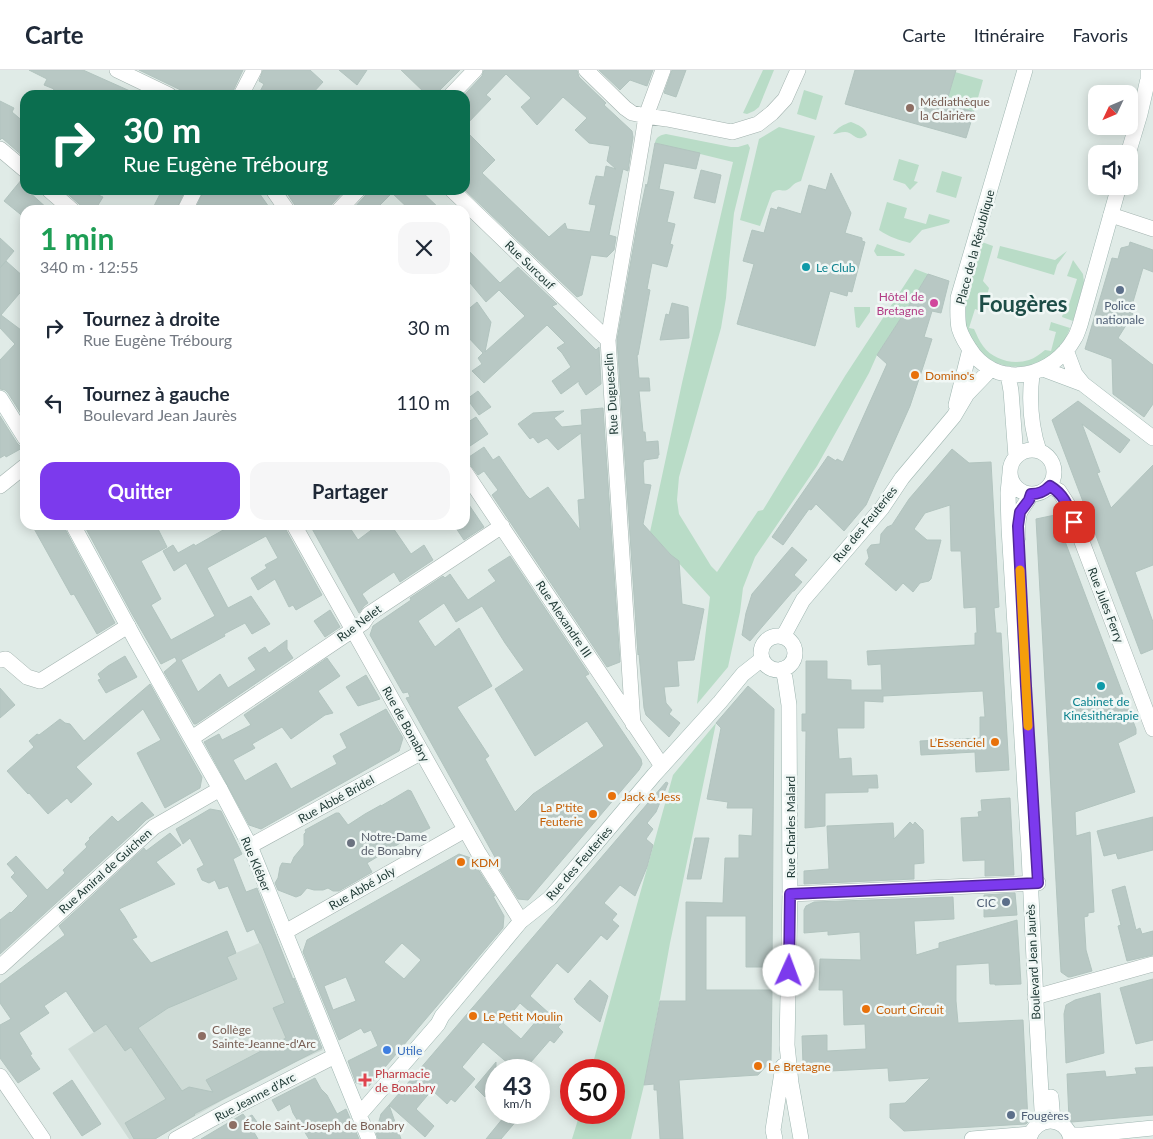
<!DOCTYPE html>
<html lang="fr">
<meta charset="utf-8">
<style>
body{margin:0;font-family:Lato,sans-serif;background:#f6f6f7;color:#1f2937;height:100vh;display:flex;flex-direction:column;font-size:19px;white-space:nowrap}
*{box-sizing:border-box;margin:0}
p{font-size:16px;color:#747a83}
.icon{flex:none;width:28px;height:28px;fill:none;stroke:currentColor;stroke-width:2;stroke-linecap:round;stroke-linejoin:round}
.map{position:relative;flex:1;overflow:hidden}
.drawer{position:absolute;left:20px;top:135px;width:450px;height:325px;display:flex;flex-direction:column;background:#fff;border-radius:15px;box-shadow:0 2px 12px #0003}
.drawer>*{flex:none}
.guide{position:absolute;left:20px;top:20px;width:450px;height:105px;border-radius:15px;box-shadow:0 2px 12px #0003;background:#0b6e4f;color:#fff;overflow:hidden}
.needle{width:32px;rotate:226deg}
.fabs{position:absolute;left:1088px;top:15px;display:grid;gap:10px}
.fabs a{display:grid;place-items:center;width:50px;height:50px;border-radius:10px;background:#fff;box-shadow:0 2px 12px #0003;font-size:25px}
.speed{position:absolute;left:485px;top:989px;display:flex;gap:10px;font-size:25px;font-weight:700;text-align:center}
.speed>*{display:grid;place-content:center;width:65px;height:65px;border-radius:50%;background:#fff;box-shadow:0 2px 12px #0003;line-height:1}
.speed small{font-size:12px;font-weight:400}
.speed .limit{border:8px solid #d22;background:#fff;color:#111}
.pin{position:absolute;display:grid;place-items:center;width:42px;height:42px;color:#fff;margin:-21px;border-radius:10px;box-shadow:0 2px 8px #0006}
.me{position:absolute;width:55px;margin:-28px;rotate:2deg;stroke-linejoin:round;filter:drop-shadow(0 0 4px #0008)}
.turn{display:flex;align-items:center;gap:18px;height:105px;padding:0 20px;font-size:22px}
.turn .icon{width:65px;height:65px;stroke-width:2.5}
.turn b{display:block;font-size:35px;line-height:42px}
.round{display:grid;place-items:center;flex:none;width:52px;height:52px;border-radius:15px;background:#f6f6f7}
.head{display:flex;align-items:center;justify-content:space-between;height:85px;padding:0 20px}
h1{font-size:30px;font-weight:700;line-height:38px;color:#1e9e55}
.action{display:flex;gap:10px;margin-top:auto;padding:10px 20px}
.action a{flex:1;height:58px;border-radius:15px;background:#7c3aed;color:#fff;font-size:20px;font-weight:700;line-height:58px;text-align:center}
.action a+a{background:#f6f6f7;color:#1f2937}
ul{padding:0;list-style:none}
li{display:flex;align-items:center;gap:15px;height:75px;padding:0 20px}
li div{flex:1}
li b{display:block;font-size:19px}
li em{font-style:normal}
header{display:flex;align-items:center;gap:30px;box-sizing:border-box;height:70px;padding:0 25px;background:#fff;border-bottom:1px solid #e0e1e3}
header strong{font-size:24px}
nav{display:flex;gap:28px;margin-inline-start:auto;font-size:18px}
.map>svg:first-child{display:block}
.built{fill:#cedbd6}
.green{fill:#b9dcc7}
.building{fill:#b8c8c4;stroke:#b2c4bf;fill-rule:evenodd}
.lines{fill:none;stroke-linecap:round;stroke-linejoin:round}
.street-casing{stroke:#a3b3af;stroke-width:16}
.secondary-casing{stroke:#9fb6b1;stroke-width:16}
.street{stroke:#fff;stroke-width:15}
.secondary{stroke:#fff;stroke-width:15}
.route-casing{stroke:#51269a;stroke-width:12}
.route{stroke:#7c3aed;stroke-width:9}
.slow{stroke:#f59e0b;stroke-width:9}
.education-dot{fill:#8d6e63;stroke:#f0f7f5;stroke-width:2}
.culture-dot{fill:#0f9aa8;stroke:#f0f7f5;stroke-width:2}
.service-dot{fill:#5c6f8a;stroke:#f0f7f5;stroke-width:2}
.hotel-dot{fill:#d1479c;stroke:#f0f7f5;stroke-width:2}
.food-dot{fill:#e8710a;stroke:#f0f7f5;stroke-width:2}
.worship-dot{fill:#6b7280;stroke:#f0f7f5;stroke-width:2}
.shop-dot{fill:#3f7fe0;stroke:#f0f7f5;stroke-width:2}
.health-dot{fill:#e0444e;stroke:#f0f7f5;stroke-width:2}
.labels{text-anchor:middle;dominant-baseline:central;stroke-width:5;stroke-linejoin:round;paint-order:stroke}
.education-label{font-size:12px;fill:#785e54;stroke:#f0f7f5;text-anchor:start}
.street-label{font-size:12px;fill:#213b37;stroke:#f0f7f5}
.culture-label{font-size:12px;fill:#0d838f;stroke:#f0f7f5;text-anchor:start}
.hotel-label{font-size:12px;fill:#b23c85;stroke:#f0f7f5;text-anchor:end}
.service-label{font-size:12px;fill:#4e5e75;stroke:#f0f7f5}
.food-label{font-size:12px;fill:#c56008;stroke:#f0f7f5;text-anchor:start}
.worship-label{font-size:12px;fill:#5b616d;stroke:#f0f7f5;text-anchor:start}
.shop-label{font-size:12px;fill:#366cbe;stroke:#f0f7f5;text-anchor:start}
.health-label{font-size:12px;fill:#be3a42;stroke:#f0f7f5;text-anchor:start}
.town-label{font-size:22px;font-weight:bold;fill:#1d4d47;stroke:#f0f7f5}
</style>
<header>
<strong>Carte</strong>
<nav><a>Carte</a><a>Itinéraire</a><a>Favoris</a></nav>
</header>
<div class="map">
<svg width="1153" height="1069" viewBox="0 0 1153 1069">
<rect width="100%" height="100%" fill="#e0ebe7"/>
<path class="built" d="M227,861L236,883L276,866L323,980L296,992L223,1030L155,1069H129L68,979L94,962L66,921L91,903L151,893Z"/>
<path class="green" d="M763,0H774L759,37L754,41L747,44L743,43Z
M955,2L983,10L974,42L946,34Z
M804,20L823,26L816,50L797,44Z
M851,52C858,55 865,57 867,65C856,74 854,62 845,62C841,62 836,64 833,64C837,58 844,54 851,52Z
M779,57L815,66L801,111C792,113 792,118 787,120C780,122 780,117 772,123L760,156L740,150L759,69Z
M666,64L731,77H738L748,74L750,78L734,143L729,192L726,228L721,258L679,407L677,430L679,444L711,496L717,502L758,441L763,440L845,306L915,199L928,204L910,234L877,285L869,303L817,396L755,487L743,518L740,542L728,597L697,634L710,527L650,462L682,313L733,92L655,73C656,67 660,65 666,64Z
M899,89L919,95L914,111L918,112L910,120L905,114L893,110Z
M942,101L962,107L956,128L936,122Z
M887,132L907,138L904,148L926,154L929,144L950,150L949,153L922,160L910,173C899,170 889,167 879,160Z
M982,172L993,176L983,211L989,218L983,242L975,239L969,258L974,259C977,265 979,271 983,276C993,290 1013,295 1029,290C1035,288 1040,284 1045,280L1051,281L1056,262L1049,260L1051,252L1070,258C1057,297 1006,311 977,279C971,271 966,261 965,251C962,227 975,196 982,172Z
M877,174L905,184L904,186H877L874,181Z
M1000,176L1055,190L1067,181L1057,195L1054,205L997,188Z
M1073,190L1083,204L1084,212L1073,251L1062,247L1063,243L1066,244L1077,209L1067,206Z
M854,237H870V242L859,258L856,257Z
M716,653L670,873L645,1011L631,1069H572L580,1043L614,1042V1000H591L673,705Z"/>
<path class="building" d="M29,0H83L139,25H51L54,19L44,15L47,9Z
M139,0H243L233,21L232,25H191Z
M263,0H310L323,12L311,25H258L264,14L259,11Z
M339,0H367L357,15Z
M401,0H460L435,25H427Z
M484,0H577L579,7L606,33L604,35L632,61L633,67L628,101L623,99L609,165L616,167L614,180L607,187L591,185L582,225L577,227L465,120V60L495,90L482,103L549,167L565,153L567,159L590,162L596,135L589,134L596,106L604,107L606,96L616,99L607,91L610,76L589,73L575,60L587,48L563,27L537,55L521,37L531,28L506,4L486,25L491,29L465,56V24L482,6Z
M599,0H653L647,16L630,10L620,20Z
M672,0H686L676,27L664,23Z
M855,0H956L946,34L974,42L966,68L845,34Z
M0,31L14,38L12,42L25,53V88L2,68L0,70Z
M655,73L700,83L696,99L664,93L659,119L674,122L667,152L675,154L670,174L673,175L667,197L652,193L647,219L650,220L638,285H637L639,308H649L650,321H639L643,362H645L646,372L658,371L659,385H658V388L644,390V392H643L644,414L651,415L643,454L671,485L679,491L682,534L704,539L694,590L677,591L679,616L664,617L666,633L672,640L669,644L680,653L669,667L646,645L644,638L639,584L638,585L617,270L637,156L646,114L647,117Z
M701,100L721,105L715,133L694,128Z
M831,103L851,143L845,163L862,168V171L865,172L852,222L848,221L847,226L830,221L815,276L737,254L754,194L743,191L752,160L764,163L771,138L777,140L778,137L801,144L809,115L826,120Z
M22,109H25V120H27L49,140H25V148L4,131Z
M63,120H99L96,124L103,127L95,140H86Z
M162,120H185L176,140H152Z
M204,120H257L271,140H195Z
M285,120H345L332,134L330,140H298Z
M367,120H420L441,140H410L392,123L375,140H352L365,126Z
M0,168L14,181L0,198Z
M1130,172L1153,180V202L1143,198L1130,242L1133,244L1118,268L1153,295V334L1144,347L1113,324L1112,289L1085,279L1112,188L1118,189L1121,178L1129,176Z
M465,177L500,213L518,197L557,234L552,236L596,280L599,277L601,314L586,325L579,314V311L561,324L552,311L571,297L562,283L557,278L565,273L547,255L484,313L472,301L482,294L478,288L483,283L465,264V242L477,232L491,252L485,282L525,246L499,220L486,232L465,207Z
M6,191L25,208V217L1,245L25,263V350L8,323L5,320L0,319V290L15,274L0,258V198Z
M928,204L949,211L941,243L932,241L924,267L932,269L924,294L910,336L866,435L844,461L816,434L811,440L809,439L783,475L772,467L828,386L836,391L837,389L843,392L887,294L877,285L910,234Z
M672,233L688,237L689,268L660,270L666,244L669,245Z
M478,321L491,337L479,345L467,329Z
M1078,331L1130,370L1120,383L1082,354L1100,402L1097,403L1111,438L1153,395V495L1135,502L1153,552V579L1141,584L1052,350Z
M603,338L620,592L607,597L492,425L498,420L484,401L478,405L466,389L484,377L493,390L499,386L526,425L530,429L548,417L580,460L578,430L585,429L581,363L558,380L547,368L538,373L533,367L530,369L518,354L533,343L564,341L554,348L562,357L582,355L581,340Z
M0,346L17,373L20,376L24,377L6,387L5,385L0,388Z
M476,347L488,364L470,376L465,368V354Z
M952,379L969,393L991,392L999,537L994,538L996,563H1001L1009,700L976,702L975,682L921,685L920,671L980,668V647H985L983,621L883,626V632L864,631V658H837L839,689L851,688L852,706L877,705L878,718H868V722L825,723V756L805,758L806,661H802V644H806V591H827V609L851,610V620H882L881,594L868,595L867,581L975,575V563H977L976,537L964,538L961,481H951L950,435L925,443L914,459L927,470H941L931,509L929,511L920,513L913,522L903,513L896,521L865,494L869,488L867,480L871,475L880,474L881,464L887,457L892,455L909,429Z
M465,429L484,457L464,470L454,455H465Z
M1055,445L1136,659V664L1118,673L1135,722L1075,742L1076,766L1090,762L1094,842L1088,843V846L1084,847L1086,880L1092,901L1070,907H1068L1061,902L1036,449Z
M32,455H64L65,459L115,553L97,564L74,524L71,525Z
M84,455H156L167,477L141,491L161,529L151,535L171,570L215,546L186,493L174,501L163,481L173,475L178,483L194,474L195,476L232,455H285L286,460L322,525L296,540L293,535L289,537L275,509L258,520L251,508L267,498L265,495L278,488L266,466L207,498L228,538L251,526L270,554L252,564L245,553L224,564L225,566L181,590L198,622L220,604L228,618L256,600L248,588L265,577L269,583L287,570V579L293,588L196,654H194L164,602L177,591L175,587L161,594L132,544Z
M310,455H348L358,470L378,455H391L411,484L424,475L433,490L400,512L394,502L370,518L362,524L368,533L364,536L359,543Z
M792,477L807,490L794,505L802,512L794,521H793L750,571L742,565L746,543L752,524Z
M510,486L589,604L585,606L641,689L642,694L639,700L528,830L518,829L498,797L501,798L406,628L410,627L408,622L403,623L370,565L373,556L411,530L410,528L443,506L445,508L450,504L468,530L496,511L488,500ZM444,533L456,552L482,536L505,573L524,600L495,619L535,686L587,651L604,676L533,724L515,742L485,689L489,686L457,637L492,616L459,558L435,577L418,551Z
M330,540L340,557L325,567L314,551Z
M125,586L137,607L106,623L98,610L101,609L98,604L108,596Z
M327,588L340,606L318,621L333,643L325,645L291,669L282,657L252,674L255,678L233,690L245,711L276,693L291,719L337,694L333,686L347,678L340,664L386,639L403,668L399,681L261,759L249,755L204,672L219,664L222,670L251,655L244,645Z
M366,605L380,629L358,636L346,617Z
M150,614L202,707L200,718L165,738L137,683L161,670L143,639L76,697L92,714L71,733L67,728L48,744L29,723L28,724L7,701L34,677L29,671L37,664L39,665L47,659L60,649L65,653L70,654L84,671Z
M748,616L774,639L772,897H746V846H706V920H772L771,991L758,1005L679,1010L683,1069H660L657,1020H654V1014L644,1015L660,931H686V832L723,833L725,788H739V765L752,766L753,738H727L728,732L707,729L721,658L716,653Z
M0,618L15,635L0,648Z
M666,712L668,713L656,742L647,753L653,759L646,769L653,775L647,797L635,826L620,815L604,833L617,844L612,850L619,856L607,870L601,865L568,903L557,893L530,926L561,954L558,957L563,962L554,973L550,970L524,1000H516L483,972L462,997L475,1009L455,1032L451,1029L447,1034L432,1020L416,1039L434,1056L425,1067L389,1035ZM520,933L538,949L521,969L503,953Z
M408,720L411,721L430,758L401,772H402L367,793L372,802L339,821H333L328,818L323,820H314L307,818L301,825L296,827L278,820L275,813L278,808L280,797L282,793L291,794L294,787L304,775V764L306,762L305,760L336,743H339L348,755L365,744L381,735V736Z
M1010,728L1014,805L985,806V790L963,791L961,748L979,747L978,742L982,741L981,730Z
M142,732L154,745L146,750L133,763L0,884V850L10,842L11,843L28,826L11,807L15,803L7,794L16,786L47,820L65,803L63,800L87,777L85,774L90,769L89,768L112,746L118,752Z
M210,739L221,741L242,784L233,789L246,822L257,818L293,910L294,908L322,978L194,1044L195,1045L155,1069H134L125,1053L166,1029L131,977L125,981L106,954L94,962L66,921L44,936L49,943L19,963L32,984L30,985L40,999L18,1013L0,988V955L11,949L0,933V914L65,865L59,856L144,778L146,781L170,763L181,775L156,792L175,814L119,839L124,846L137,867L132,869L151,893L227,861L236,883L227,887L237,909L168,938L138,958L182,1021L189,1017L213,1022L206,1010L286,968L273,938L285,933L261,873H260L254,859L247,862L228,816L219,819L215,810L209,813L202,810L197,799L204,795L190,768L183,774L176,759Z
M1153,747V780L1118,789L1116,783L1104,786L1097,761Z
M910,752L913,755L915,752L923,760L924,793L914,794V809L804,814V801L829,799L827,756L893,753L894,769Z
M695,768H709L701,809H687Z
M459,784L471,788L495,826H493L504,846L503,858L369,1016L356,1013L348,991L378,976L371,960L364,963L361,958L339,970L303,882L307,870ZM402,873L421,890L404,909L384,892ZM346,907L356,931L333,940L324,916Z
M1125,816L1136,860L1140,858L1142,864L1153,861V885L1127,891L1118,856L1121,855L1112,820Z
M1015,823L1017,845L984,847V825Z
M953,827L954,849L914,851L916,885L939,878V873L1017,850L1021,914L995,915V914H990L989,893L956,895V931L958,953L1023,950L1028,1052L1026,1054L904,1061L890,1048V1034L905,1033L930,1008L889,1011L888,998L812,1002L803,994L802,966L827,965V981L866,979L865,954L844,955L843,920H819L820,889L861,890L860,862L828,865V861L804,863V840L806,836L814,832Z
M1153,909V970L1136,974L1120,918Z
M590,910L608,926L600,952L576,932V931L574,929Z
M1100,923L1104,983L1066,993L1064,944L1066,935L1075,930Z
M496,992V1015L485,1027L475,1017Z
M1153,997V1045L1072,1052L1069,1049L1067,1004L1105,1001L1106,1007L1137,1004L1135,998Z
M315,1008L321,1019L327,1025L337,1044L346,1039L359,1069H309L293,1043L290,1034L278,1041L272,1030Z
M72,1010L101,1054L82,1066L53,1023Z
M389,1035L401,1069H378L376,1062L381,1044Z
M508,1042H524L501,1069H486Z
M243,1044L246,1048L252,1045L259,1055L252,1059L258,1069H201Z"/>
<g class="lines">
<defs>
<path id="street" d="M117,0L169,25
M586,0L625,38L632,43L646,46L667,49L732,62L758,54L772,43L785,29L798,0
M241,25L254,0
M451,25L475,0
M0,79L25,100
M49,120L72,140
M273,120L287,140
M452,120L608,270
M185,140L195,120
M339,140L358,120
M1111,145L1153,159
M465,402L662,696
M0,416L25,396
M1050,416L1059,421L1068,435L1153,659
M294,455L478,782L521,851
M0,590L6,589L27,607L40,611L128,556
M633,654L608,270L642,72L646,46L663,0
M192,668L363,553L369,544L502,456
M250,776L422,682
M790,824L1038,813
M285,862L465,760
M0,897L154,757L220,719
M1035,927L1153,894
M0,1006L43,1069
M176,1069L225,1042L325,991L335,986"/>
<path id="secondary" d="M1025,0L958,228C958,238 957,248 959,258C962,268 968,277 974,285C1003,320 1054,305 1074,269C1077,265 1078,260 1080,255L1119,116
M1128,84L1140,44L1148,9V0
M1066,280L1075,304L1083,314L1153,368
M1043,299L1083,314
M1008,304L1011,321L1016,387
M1032,304C1029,331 1030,355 1039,381
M0,328L25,368
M956,335L970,279
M1010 402a22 22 0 1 1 44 0a22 22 0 1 1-44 0Z
M1010,403L1008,423L1009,458L1029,783L1037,953L1042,1040V1052
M73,455L136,571L220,719L250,776L369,1069
M1018,467C1018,459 1017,450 1020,442C1023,436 1028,431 1031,424
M761 583a17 17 0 1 1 34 0a17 17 0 1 1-34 0Z
M783,567L803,530L882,438L902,408L954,346L967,324L991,299
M782,599L785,608L789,635L790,824L787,975L791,1013L801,1069
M1051,1027L1053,1051
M359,1045L438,954L442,946L521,851L550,828L654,705L720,632L743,604L762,589
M1070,1065H1083L1153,1058
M775,1069L773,1060L783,996
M972,1069L1030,1064
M1029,1069C1035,1045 1066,1045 1071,1069"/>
</defs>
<use href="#street" class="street-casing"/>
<use href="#secondary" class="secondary-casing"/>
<use href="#street" class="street"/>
<use href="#secondary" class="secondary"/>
</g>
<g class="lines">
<defs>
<path id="route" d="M789,901L790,824L1038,813L1026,616L1018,456L1020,442L1029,430L1031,424C1039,424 1044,422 1050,416C1065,425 1068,437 1074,452"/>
</defs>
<use href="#route" class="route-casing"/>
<use href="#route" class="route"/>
<path class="slow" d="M1020,500L1028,656"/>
</g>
<g class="education-dot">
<circle cx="910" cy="38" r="5"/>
<circle cx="202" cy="966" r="5"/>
<circle cx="233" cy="1055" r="5"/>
</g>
<g class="culture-dot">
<circle cx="806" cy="197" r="5"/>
<circle cx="1101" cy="616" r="5"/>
</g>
<g class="service-dot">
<circle cx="1120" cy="220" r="5"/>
<circle cx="1006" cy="832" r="5"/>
<circle cx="1011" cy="1045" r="5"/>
</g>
<circle class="hotel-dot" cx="934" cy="233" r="5"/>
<g class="food-dot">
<circle cx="915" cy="305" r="5"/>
<circle cx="995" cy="672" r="5"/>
<circle cx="612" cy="726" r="5"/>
<circle cx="593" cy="744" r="5"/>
<circle cx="461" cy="792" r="5"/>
<circle cx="866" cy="939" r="5"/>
<circle cx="473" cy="946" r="5"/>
<circle cx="758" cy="996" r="5"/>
</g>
<circle class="worship-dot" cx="351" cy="773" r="5"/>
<circle class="shop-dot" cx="387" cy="980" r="5"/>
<path class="health-dot" d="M362.5 1002.5h5v5h5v5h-5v5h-5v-5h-5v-5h5z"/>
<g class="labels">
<g class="education-label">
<text x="920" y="31">Médiathèque<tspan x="920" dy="14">la Clairière</tspan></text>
<text x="212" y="959">Collège<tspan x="212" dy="14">Sainte-Jeanne-d'Arc</tspan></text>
<text x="243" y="1055">École Saint-Joseph de Bonabry</text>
</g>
<g class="street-label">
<text transform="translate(975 177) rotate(-75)">Place de la République</text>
<text transform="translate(530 195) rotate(44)">Rue Surcouf</text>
<text transform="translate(611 324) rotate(-94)">Rue Duguesclin</text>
<text transform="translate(865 454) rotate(-51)">Rue des Feuteries</text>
<text transform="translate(1106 535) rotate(69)">Rue Jules Ferry</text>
<text transform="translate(564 549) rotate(56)">Rue Alexandre III</text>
<text transform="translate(359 553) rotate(-37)">Rue Nelet</text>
<text transform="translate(406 654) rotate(61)">Rue de Bonabry</text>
<text transform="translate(336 729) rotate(-29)">Rue Abbé Bridel</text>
<text transform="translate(790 757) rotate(-90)">Rue Charles Malard</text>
<text transform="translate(579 793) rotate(-49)">Rue des Feuteries</text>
<text transform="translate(256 794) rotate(67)">Rue Kléber</text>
<text transform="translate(105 801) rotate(-42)">Rue Amiral de Guichen</text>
<text transform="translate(362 818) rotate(-30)">Rue Abbé Joly</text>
<text transform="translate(1033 892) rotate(-93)">Boulevard Jean Jaurès</text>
<text transform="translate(255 1027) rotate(-28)">Rue Jeanne d'Arc</text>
</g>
<g class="culture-label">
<text x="816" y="197">Le Club</text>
<text x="1101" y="631" text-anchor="middle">Cabinet de<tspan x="1101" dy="14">Kinésithérapie</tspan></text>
</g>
<g class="hotel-label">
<text x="924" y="226">Hôtel de<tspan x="924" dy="14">Bretagne</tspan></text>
</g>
<g class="service-label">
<text x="1120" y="235">Police<tspan x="1120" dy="14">nationale</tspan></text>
<text x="996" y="832" text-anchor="end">CIC</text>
<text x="1021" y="1045" text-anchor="start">Fougères</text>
</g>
<g class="food-label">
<text x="925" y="305">Domino's</text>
<text x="985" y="672" text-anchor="end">L’Essenciel</text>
<text x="622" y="726">Jack &amp; Jess</text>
<text x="583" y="737" text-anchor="end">La P'tite<tspan x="583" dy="14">Feuterie</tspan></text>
<text x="471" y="792">KDM</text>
<text x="876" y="939">Court Circuit</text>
<text x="483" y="946">Le Petit Moulin</text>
<text x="768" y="996">Le Bretagne</text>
</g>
<g class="worship-label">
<text x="361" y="766">Notre-Dame<tspan x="361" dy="14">de Bonabry</tspan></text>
</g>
<g class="shop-label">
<text x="397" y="980">Utile</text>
</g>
<g class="health-label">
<text x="375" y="1003">Pharmacie<tspan x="375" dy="14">de Bonabry</tspan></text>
</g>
<g class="town-label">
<text x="1023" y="233">Fougères</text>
</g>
</g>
</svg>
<div class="fabs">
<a><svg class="needle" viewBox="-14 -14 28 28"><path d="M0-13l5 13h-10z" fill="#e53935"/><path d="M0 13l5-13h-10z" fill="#747a83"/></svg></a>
<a><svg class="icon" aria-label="sound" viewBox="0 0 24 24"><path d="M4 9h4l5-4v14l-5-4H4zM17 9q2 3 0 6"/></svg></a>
</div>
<div class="speed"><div>43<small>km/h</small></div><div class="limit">50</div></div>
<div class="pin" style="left:1074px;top:452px;background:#d93025"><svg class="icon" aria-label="arrive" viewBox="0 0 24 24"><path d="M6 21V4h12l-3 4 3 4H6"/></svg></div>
<svg class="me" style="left:789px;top:901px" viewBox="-20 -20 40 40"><circle r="19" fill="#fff"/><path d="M0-13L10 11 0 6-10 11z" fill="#7c3aed"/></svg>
<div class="guide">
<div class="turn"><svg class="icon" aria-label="right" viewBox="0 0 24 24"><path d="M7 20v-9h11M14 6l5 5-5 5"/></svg><div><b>30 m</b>Rue Eugène Trébourg</div></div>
</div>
<section class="drawer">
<div class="head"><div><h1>1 min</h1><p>340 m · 12:55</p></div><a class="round"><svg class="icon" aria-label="close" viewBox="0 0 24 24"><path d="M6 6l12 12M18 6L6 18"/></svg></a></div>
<ul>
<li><svg class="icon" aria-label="right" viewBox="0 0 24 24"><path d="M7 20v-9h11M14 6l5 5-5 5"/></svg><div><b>Tournez à droite</b><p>Rue Eugène Trébourg</p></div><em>30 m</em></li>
<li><svg class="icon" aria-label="left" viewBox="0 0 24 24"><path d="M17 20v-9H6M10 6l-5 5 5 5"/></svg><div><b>Tournez à gauche</b><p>Boulevard Jean Jaurès</p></div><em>110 m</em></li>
</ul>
<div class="action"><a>Quitter</a><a>Partager</a></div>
</section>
</div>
